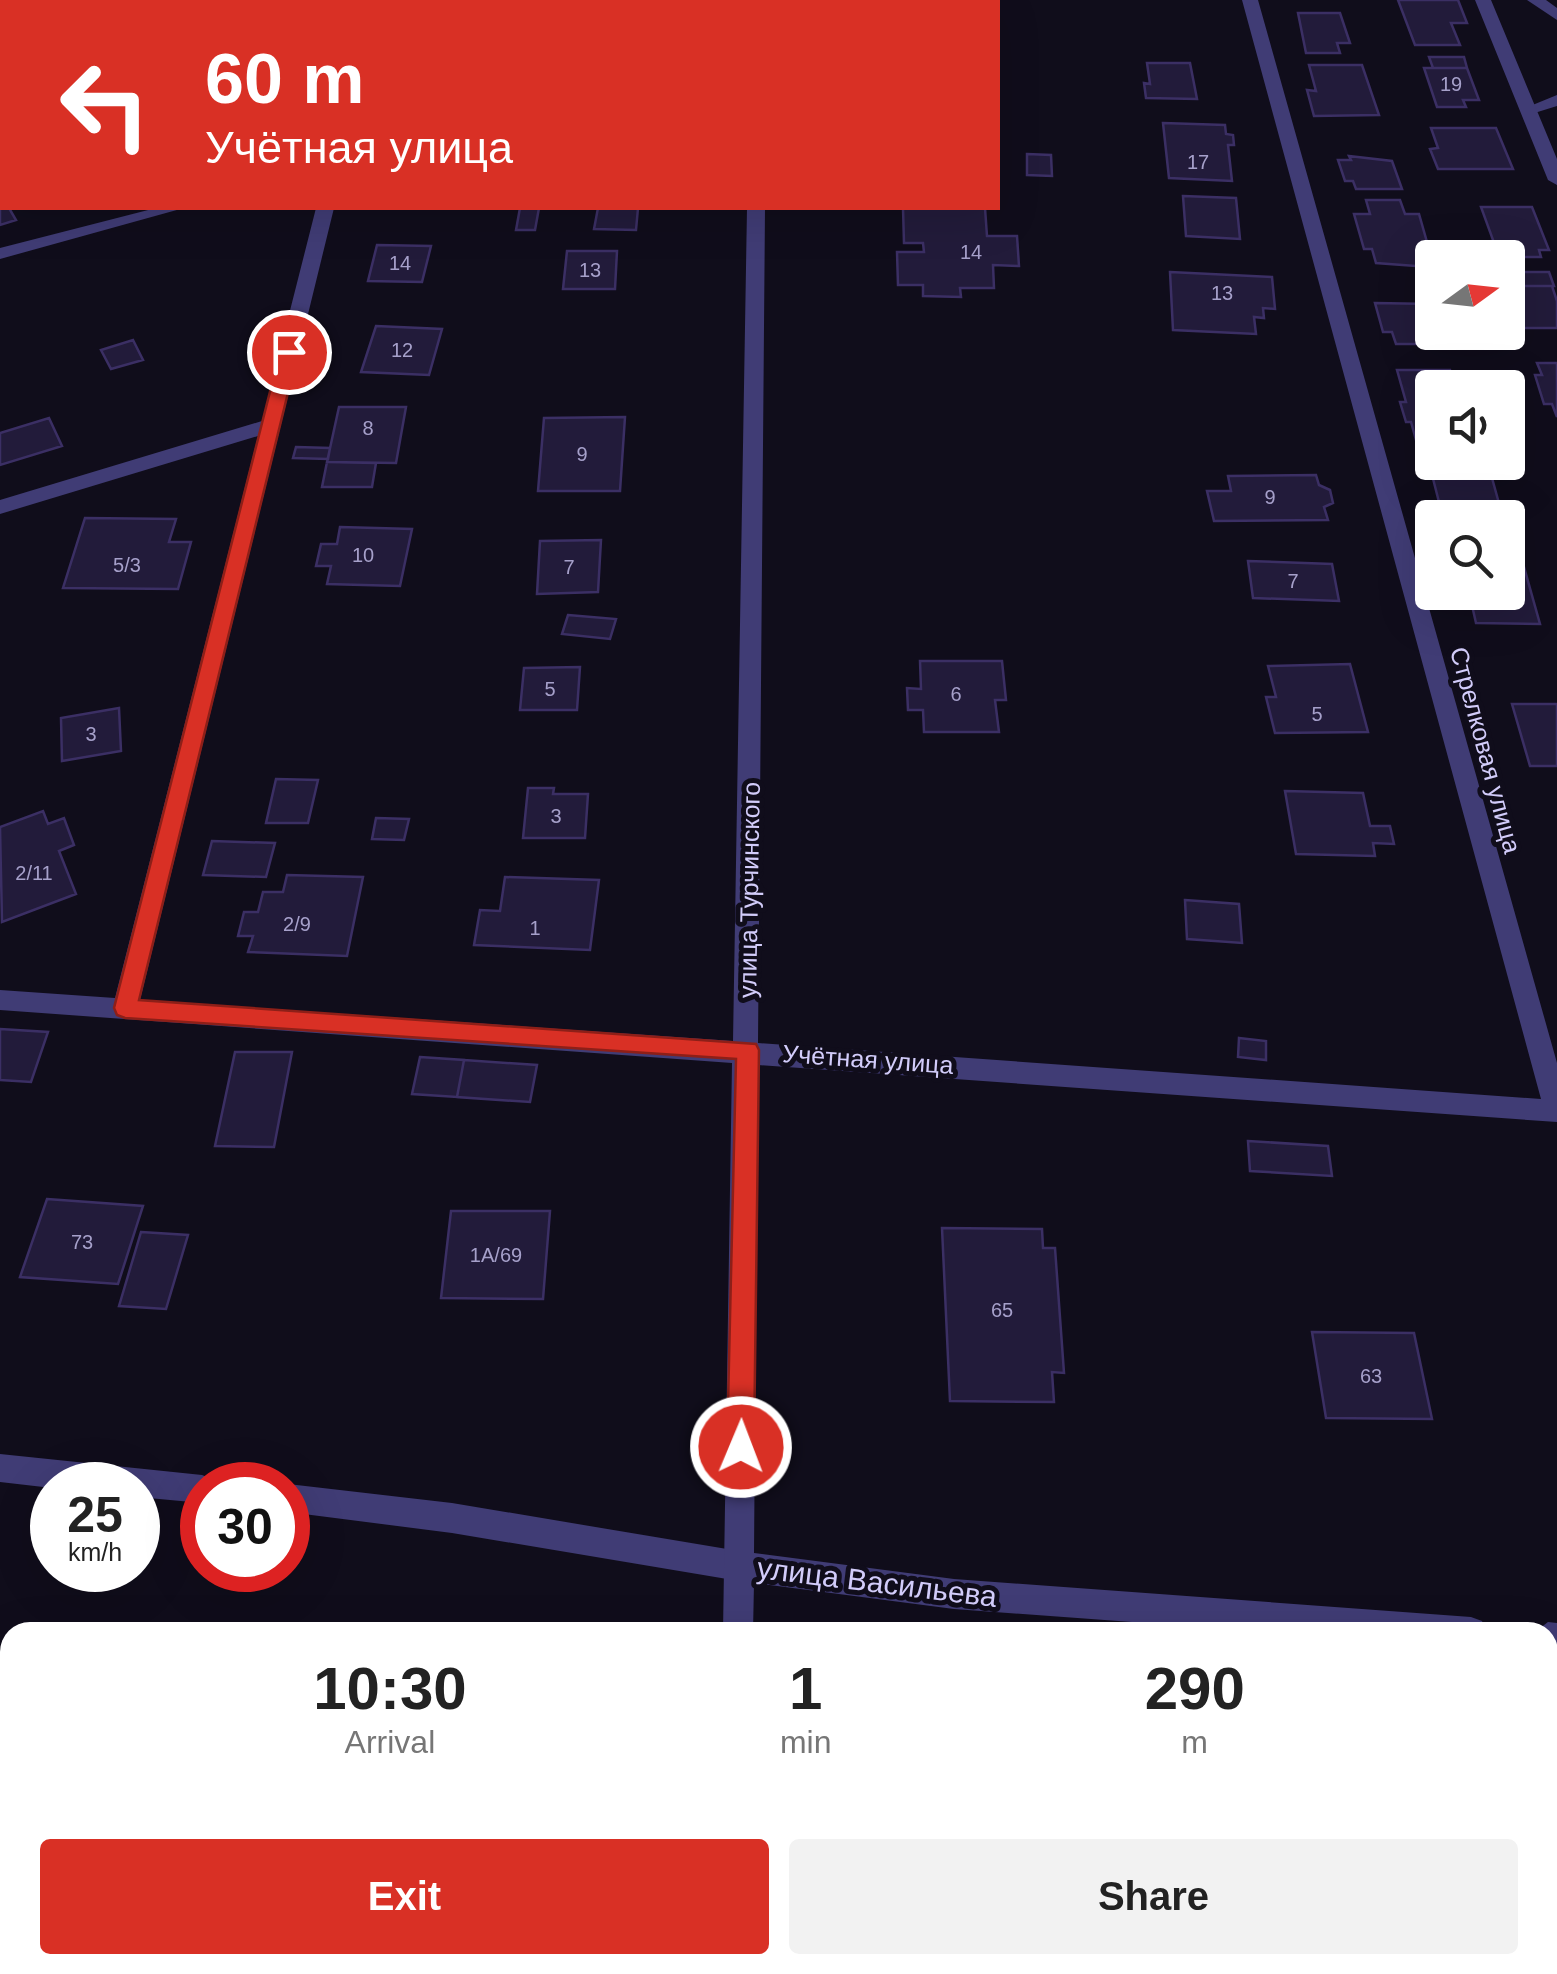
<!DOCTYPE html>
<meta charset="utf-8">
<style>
body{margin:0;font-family:Helvetica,sans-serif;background:#f2f2f2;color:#222;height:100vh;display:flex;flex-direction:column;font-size:38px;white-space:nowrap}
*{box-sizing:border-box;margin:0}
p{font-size:32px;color:#767676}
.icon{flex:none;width:55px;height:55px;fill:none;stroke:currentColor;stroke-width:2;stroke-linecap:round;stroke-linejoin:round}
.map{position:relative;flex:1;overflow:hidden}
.side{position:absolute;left:0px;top:1622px;width:1558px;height:352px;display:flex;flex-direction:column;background:#fff;border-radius:30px 30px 0 0;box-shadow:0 10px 40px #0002}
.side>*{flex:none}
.banner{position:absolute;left:0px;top:0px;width:1000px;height:210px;box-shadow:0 10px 40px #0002;background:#d93025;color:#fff;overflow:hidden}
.needle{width:65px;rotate:75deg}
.buttons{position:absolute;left:1415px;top:240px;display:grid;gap:20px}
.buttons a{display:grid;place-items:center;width:110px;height:110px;border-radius:10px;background:#fff;box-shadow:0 10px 40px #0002;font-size:50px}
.speed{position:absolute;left:30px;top:1462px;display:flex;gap:20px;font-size:50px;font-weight:700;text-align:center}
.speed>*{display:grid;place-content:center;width:130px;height:130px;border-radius:50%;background:#fff;box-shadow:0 10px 40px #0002;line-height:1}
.speed small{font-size:25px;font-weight:400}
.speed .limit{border:15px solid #d22;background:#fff;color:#111}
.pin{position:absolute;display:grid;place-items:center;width:85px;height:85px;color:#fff;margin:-42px;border:5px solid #fff;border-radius:50%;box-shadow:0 2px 10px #0007}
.me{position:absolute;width:110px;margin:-55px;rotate:1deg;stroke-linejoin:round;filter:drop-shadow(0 0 8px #0008)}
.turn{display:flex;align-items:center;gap:35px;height:210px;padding:0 40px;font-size:45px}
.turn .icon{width:130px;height:130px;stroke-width:2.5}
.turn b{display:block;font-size:70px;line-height:85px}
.eta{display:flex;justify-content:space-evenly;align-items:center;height:170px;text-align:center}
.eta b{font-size:60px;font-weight:700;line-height:70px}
.primary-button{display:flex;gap:20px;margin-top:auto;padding:20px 40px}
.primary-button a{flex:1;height:115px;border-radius:10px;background:#d93025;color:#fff;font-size:40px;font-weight:700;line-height:115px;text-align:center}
.primary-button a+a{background:#f2f2f2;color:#222}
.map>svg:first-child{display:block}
.building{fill:#221b3a;stroke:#3b2f64;stroke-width:2.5}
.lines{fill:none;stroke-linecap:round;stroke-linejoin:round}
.service{fill:#403c75;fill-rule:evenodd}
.minor{fill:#403c75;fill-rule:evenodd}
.route{fill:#d93025;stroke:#8d1f18;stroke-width:2.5}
.labels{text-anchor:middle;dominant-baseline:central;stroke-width:10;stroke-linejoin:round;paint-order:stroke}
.number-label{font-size:20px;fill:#a6a0ca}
.street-label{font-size:25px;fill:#d2ccfa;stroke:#100d1b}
.near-street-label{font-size:30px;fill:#d2ccfa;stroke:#100d1b}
</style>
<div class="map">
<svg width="1557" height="1974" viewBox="0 0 1557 1974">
<rect width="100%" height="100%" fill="#100d1b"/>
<path class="building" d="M1398,0H1458L1467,23H1451L1460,45H1415Z
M1298,13H1340L1350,43H1337L1340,53H1306Z
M1429,57H1464L1467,68H1433Z
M1147,63H1190L1197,99L1146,98L1144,83L1150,84Z
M1309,65H1362L1379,115L1314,116L1307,90L1316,91Z
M1424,68H1467L1479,100H1463L1466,107H1437Z
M1163,123L1225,125L1226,134L1233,135L1234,145H1228L1232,181L1169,178Z
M1431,128H1496L1513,169H1438L1430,149L1438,148Z
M1027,154L1051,155L1052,176L1027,175Z
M1349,156L1392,161L1402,189H1356L1353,181H1345L1338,160H1351Z
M0,194L2,208H9L16,220L0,225Z
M1183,196L1236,198L1240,239L1186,236Z
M1366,200H1400L1405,214H1419L1427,242H1437L1443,258H1432L1429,267L1376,263L1372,249H1364L1354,214H1370Z
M1481,207H1532L1549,250H1539L1541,257H1510L1507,251H1497Z
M520,208H539L535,230H516Z
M598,208H638L636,230L594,229Z
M903,208H985L987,236H1017L1019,266L993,265L994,288H960L961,297L923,296V285H898L897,252H924L923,243H904Z
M377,245L431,246L422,282L368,281Z
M567,251H617L615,289H563Z
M1170,272L1272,277L1275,309L1263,308L1264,318L1254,317L1256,334L1173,330Z
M1513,272H1549L1554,286H1518Z
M1508,286H1552L1557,301V328H1516L1508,303Z
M1375,303L1432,304V332H1458L1462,344H1396L1392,332H1383Z
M376,326L442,329L429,375L361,372Z
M133,340L143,360L111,369L101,350Z
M1537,363H1557V417L1552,404H1544L1535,375H1542Z
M1397,370H1450L1455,388H1432V440H1416L1411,422H1406L1400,402H1406Z
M339,407H406L396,463L327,462Z
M625,417L620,491H538L544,418Z
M49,418L62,446L0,465V433Z
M296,447L330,448L328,459L293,458Z
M1427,455H1432V462H1499L1503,478H1492L1500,507L1440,506Z
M327,462L376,463L372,487H322Z
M1316,475L1319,485L1330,490L1333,503L1324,507L1328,520L1214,521L1207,491H1231L1228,476Z
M85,518L176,519L169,542H191L178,589L63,588Z
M340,527L412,529L400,586L327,584L331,566H316L321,544H337Z
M601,540L598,592L537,594L540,541Z
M1248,561L1332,564L1339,601L1253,598Z
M1508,567H1524L1540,624L1476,623L1469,592H1508Z
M568,615L616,619L610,639L562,634Z
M920,661H1002L1006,700H995L999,732H924L923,710H908L907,688L921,689Z
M1350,664L1368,732L1275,733L1266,697H1276L1268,666Z
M580,667L577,710H520L524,668Z
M1512,704H1557V766H1530Z
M119,708L121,751L62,761L61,718Z
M276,779L318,780L308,823H266Z
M528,788H554L553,794H588L585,838H523Z
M1285,791L1363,793L1370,826H1390L1394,844L1373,843L1375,856L1296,854Z
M43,811L48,824L64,818L74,845L59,851L76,894L2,922L0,827Z
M376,818L409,819L404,840L372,839Z
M212,841L275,843L266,877L203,875Z
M287,875L363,877L347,956L248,952L253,936H238L244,912H258L263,892H283Z
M505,877L599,880L590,950L474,945L480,910L500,911Z
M1185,900L1239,904L1242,943L1187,939Z
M0,1029L48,1032L31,1082L0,1080Z
M1239,1038L1266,1041V1060L1238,1057Z
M235,1052H292L274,1147L215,1146Z
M420,1057L464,1060L457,1097L412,1094Z
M464,1060L537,1065L530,1102L457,1097Z
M1248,1141L1328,1146L1332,1176L1250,1171Z
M47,1199L143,1206L118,1284L20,1277Z
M451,1211H550L543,1299L441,1298Z
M942,1228L1042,1229L1043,1248H1055L1064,1373L1052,1372L1054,1402L950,1401Z
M141,1232L188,1235L166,1309L119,1306Z
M1312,1332L1414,1333L1432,1419L1326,1418Z
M978,1965H1087L1088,1974H955H979Z"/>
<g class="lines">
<path class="service" d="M1557,95V106L1528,115L1520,110Z
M0,1454L202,1475L212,1479L215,1485H202V1503L138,1497V1485L52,1488L0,1482Z
M288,1484L452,1503L739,1551L750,1555L754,1566L750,1577L739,1581L452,1533L288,1512V1485H284Z"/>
<path class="minor" d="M367,0H383V2H367Z
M751,0H767V2H751Z
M1242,0H1258L1557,1063V1122L758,1065L754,1553L954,1579L1471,1617L1482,1621L1486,1632H1268L954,1609L754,1583L753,1632H723L732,1063L0,1010V990L115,998L258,436L0,514V500L262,421L316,208H334L140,1000L733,1041L747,208H765L758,1043L1541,1099Z
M1475,0H1491L1557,159V185L1548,180Z
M1527,0H1546L1557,8V20Z
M2,45V55L0,56V46Z
M156,208H184L0,259V248Z
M1548,1622L1557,1623V1655L1548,1653V1632H1535Z
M720,1965H754V1974H720Z"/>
</g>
<path class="route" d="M289,347L298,352L139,1000L756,1044L759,1050L754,1447L750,1456L741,1460L731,1456L727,1447L736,1059L125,1018L117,1015L114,1008L280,352Z"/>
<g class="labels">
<g class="number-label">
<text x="1451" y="84">19</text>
<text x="1198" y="162">17</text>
<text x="971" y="252">14</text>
<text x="400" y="263">14</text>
<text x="590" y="270">13</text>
<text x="1222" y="293">13</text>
<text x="402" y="350">12</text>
<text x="368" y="428">8</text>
<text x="582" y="454">9</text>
<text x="1270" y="497">9</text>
<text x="363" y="555">10</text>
<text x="127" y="565">5/3</text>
<text x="569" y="567">7</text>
<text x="1293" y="581">7</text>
<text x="550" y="689">5</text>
<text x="956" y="694">6</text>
<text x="1317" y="714">5</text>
<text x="91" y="734">3</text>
<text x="556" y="816">3</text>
<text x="34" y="873">2/11</text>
<text x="297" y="924">2/9</text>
<text x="535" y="928">1</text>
<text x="82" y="1242">73</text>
<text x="496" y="1255">1А/69</text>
<text x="1002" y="1310">65</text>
<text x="1371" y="1376">63</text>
</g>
<g class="street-label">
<text transform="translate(1486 750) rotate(75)">Стрелковая улица</text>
<text transform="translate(749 890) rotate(-89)">улица Турчинского</text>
<text transform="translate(868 1059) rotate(4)">Учётная улица</text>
</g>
<g class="near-street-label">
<text transform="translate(877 1582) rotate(7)">улица Васильева</text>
</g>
</g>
</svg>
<div class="buttons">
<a><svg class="needle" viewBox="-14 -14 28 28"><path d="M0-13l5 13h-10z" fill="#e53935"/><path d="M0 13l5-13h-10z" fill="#767676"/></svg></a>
<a><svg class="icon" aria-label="sound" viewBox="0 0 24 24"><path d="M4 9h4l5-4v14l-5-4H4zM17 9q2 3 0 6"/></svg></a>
<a><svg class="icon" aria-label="search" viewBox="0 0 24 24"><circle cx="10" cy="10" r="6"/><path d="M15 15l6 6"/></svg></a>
</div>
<div class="speed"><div>25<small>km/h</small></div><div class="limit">30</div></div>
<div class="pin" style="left:289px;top:352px;background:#d93025"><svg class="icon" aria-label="arrive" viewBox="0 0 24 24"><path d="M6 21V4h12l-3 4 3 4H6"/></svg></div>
<svg class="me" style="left:741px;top:1447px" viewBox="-20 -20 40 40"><circle r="17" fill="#d93025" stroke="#fff" stroke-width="3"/><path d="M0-11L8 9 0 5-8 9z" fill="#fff"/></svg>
<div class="banner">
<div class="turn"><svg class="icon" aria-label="left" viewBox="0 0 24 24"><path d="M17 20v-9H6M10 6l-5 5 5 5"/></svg><div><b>60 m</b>Учётная улица</div></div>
</div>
<section class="side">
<div class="eta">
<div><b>10:30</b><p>Arrival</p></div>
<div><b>1</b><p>min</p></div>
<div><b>290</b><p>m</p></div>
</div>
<div class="primary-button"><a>Exit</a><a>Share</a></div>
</section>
</div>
